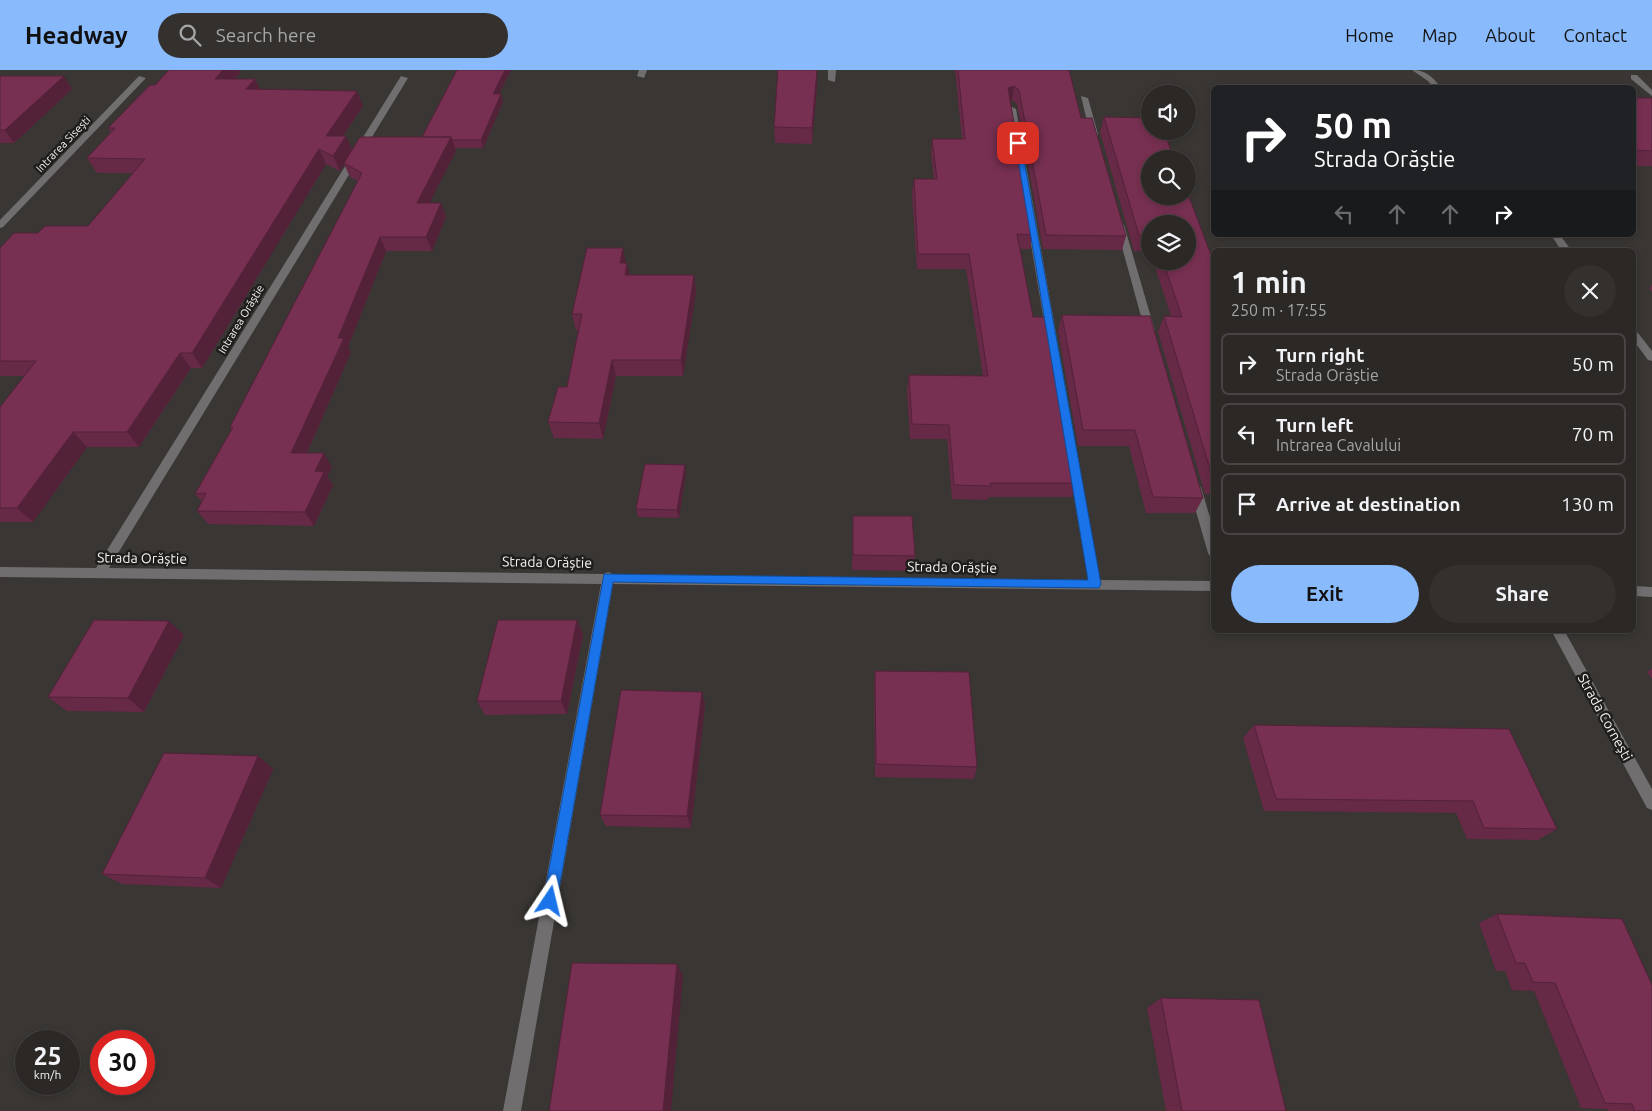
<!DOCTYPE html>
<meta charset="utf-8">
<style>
body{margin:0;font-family:Ubuntu,sans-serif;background:#33302e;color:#f1f3f6;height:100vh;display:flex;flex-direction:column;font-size:19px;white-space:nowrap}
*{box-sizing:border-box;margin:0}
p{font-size:16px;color:#a6a6a7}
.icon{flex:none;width:28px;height:28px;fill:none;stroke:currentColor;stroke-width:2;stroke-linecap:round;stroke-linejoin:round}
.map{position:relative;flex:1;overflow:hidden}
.drawer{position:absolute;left:1211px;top:178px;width:425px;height:385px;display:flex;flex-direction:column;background:#2b2826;border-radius:8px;box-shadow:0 2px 8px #0003,0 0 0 1px #474443}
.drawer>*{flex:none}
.guide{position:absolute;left:1211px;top:15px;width:425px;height:152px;border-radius:8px;box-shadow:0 2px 8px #0003,0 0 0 1px #474443;background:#202124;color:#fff;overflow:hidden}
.controls{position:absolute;left:1141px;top:15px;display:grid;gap:10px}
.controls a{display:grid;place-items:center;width:55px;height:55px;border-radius:50%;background:#2b2826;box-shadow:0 2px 8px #0003,0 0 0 1px #474443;font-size:25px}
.speed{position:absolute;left:15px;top:960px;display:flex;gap:10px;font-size:25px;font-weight:700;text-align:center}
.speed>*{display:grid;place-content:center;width:65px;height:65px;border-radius:50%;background:#2b2826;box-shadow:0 2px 8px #0003,0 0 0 1px #474443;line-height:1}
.speed small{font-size:12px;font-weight:400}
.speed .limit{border:8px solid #d22;background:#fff;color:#111}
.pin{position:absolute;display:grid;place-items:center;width:42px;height:42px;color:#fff;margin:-21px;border-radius:10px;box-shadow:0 2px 8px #0006}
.me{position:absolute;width:55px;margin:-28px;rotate:10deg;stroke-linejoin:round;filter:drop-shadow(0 0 4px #0008)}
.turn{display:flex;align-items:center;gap:18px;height:105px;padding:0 20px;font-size:22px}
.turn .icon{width:65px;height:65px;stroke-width:2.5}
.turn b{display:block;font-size:35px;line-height:42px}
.lanes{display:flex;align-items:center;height:48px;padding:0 20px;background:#0003;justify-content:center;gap:25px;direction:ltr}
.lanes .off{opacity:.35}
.round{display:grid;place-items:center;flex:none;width:52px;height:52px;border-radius:26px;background:#33302e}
.overview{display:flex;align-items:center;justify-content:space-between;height:85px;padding:0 20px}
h1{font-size:30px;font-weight:700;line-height:38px}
.primary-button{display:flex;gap:10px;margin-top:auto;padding:10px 20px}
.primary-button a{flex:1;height:58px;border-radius:30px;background:#89bafc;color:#111;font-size:20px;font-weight:700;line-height:58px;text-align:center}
.primary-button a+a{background:#33302e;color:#f1f3f6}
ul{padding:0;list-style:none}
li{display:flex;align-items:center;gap:15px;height:62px;margin:0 10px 8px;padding:0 10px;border:2px solid #474443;border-radius:8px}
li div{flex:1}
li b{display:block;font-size:19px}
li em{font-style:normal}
header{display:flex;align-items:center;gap:30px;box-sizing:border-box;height:70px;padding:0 25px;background:#89bafc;color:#111}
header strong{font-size:24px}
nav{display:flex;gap:28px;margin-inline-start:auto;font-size:18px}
.search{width:350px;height:45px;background:#33302e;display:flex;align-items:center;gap:12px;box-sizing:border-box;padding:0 18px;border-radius:28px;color:#a6a6a7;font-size:19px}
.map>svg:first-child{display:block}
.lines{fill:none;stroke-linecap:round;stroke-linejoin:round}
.minor{fill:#706e6f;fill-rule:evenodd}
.wall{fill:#662946}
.shaded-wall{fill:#532239}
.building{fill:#773051;stroke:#532239}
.route{fill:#1a73e8;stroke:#114b97}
.labels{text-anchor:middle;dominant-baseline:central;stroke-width:5;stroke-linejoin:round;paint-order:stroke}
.far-street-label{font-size:11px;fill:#f4f3f1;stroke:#1f1e1c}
.street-label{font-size:14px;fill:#f4f3f1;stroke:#1f1e1c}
</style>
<header>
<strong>Headway</strong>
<div class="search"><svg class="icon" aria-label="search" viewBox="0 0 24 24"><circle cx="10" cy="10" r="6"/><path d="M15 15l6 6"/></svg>Search here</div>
<nav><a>Home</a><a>Map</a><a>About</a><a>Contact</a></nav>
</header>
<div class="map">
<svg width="1652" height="1041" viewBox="0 0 1652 1041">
<rect width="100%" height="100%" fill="#393633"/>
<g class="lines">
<path class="minor" d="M639,0H647L644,8L637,6Z
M828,0H836L835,12L828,10Z
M1412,0C1426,0 1433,7 1441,18H1434L1428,11Z
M1631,5H1637L1652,20V26L1631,9Z
M139,6L146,8L3,157L0,158V150Z
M401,6L408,8L109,498L603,504L608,502L613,504L1088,510L1008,39L1012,37L1016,39L1100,510L1214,511V521L613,514L521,1041H503L601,514L0,507V497L96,498Z
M1081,26L1088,28L1098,64L1097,66L1090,64Z
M1120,152L1124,155L1155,261L1154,263L1150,264L1145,261L1116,155Z
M1551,165H1560L1571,180H1561Z
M1634,262L1638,263L1652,281V291L1648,290L1634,271Z
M1195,413L1201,417L1214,461V488L1210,486L1208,483L1189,417Z
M1634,516L1652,517V527L1634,526Z
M1551,560H1564L1652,719V740L1647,738Z"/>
</g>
<path class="wall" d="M169,0H239L240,3L235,9H255L260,20L357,21L363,36L343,66L352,79L422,67L457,0H511L499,24H501L503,32L483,78H455L456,81L429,133H441L446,147L432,181H386L348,277L351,282L307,383L332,397L327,407L333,415L314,456L208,454L197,441L202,431L195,424L232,359L230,357L358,111L350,107L344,94L340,101L326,94L202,298H191L139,377H87L33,452H0V337L25,306H0V178L38,163L88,156L133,103H97L87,88L111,62L108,58L155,15Z
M955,0H1069L1081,48L1126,166L1122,180L1043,179L1017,34L1012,30L1010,31L1033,165L1030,179H1020L1033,247L1076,413L1072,427H988V430L952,429L947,369H910L907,320L909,305L983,306L966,199H917L912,123L914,109H934L931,83L932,69H962Z
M0,6L72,19L14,73H0Z
M817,16L812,74L775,73L774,57Z
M1634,28H1652V96H1634Z
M1104,47L1214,193V424H1205L1158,262L1164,246H1171L1153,191H1188L1150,154V181H1134L1100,62Z
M626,193L630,205H694L696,222L683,306H616L603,369L554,368L548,352L567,317L578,260H576L572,244Z
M1652,215V222L1649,218Z
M1062,245L1203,428L1195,443H1146L1129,376H1078L1058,261Z
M686,403L679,448L638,447L636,439Z
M853,446L915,486L913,501L852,500Z
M577,550L583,565L567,644L485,645L477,631Z
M184,565L144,642L67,641L48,627Z
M1652,598V609L1647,602Z
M875,601L977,697L974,709L875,707L874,615Z
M702,622L705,635L691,758L606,756L600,745Z
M1254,655L1557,759L1538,770L1467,769L1456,743L1264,741L1243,668Z
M258,686L273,699L221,818L122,814L102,804Z
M1497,844L1622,849L1652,1041H1608L1607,1039L1581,1038L1534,921L1512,920L1505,901H1496L1479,853Z
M1161,928L1286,1041H1166L1147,938Z"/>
<path class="shaded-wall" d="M223,0H239L240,3L223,23L215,9Z
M505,0H511L495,32L493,24Z
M817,0V16L812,74V58Z
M64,6L72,19L14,73L5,60Z
M255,9L262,24L246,19Z
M1014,16L1012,30L1006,32L1008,18Z
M357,21L363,36L333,80L326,66Z
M501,24L503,32L483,78L481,70Z
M346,66L353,81L340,101L333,86Z
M451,67L456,81L422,147L417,133Z
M319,79L326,94L202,298L192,283Z
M441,133L446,147L432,181L426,167Z
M380,167L386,181L348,277L351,282L301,396L291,383Z
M623,178L626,194L620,193Z
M627,193L631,209L625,205Z
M694,205L696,222L683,306L681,290Z
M180,283L191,298L139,377L127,362Z
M612,290L616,306L603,369L599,353Z
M73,362L87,377L33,452L17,438Z
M324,383L332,397L327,407L333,415L314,456L305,442L315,401Z
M685,395L686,403L679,448L677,440Z
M577,550L583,565L567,644L561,631Z
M169,551L184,565L144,642L128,628Z
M702,622L705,635L691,758L687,746Z
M258,686L273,699L221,818L205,808Z
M677,894L683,906L671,1041H663Z"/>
<path class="building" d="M169,0H223L215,9H255L246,19L357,21L326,66H346L333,86L319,79L192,283H180L127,362H73L17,438H0V337L36,291H0V178L14,163H38L45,156H88L145,89L87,88L115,58H108L150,15H155Z
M457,0H505L493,24H501L481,70H452L451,67H422Z
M778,0H817L812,58L774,57Z
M958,0H1069L1081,48H1092L1126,166L1046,165L1019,20L1014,16L1008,18L1033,165L1017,164L1033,247H1047L1076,413H990L991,416L954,415L949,355L912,354L909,305L988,306L969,184H918L914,109H937L932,69H965Z
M0,6H64L5,60H0Z
M1634,28H1652V81L1634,80Z
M1104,47L1150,48V61H1164L1174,89H1150V126H1188V124L1214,193V409H1213L1164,246L1182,247L1163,191H1188V154H1150V165H1139Z
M360,67H451L417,133H441L426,167H380L338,268H344L291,383H324L315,401L324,402L305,442L197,441L206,423L195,424L233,357H230L362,103L344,93Z
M587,178H623L620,193H627L625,205H694L681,290H612L599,353L548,352L558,317H567L582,244H572Z
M1062,245L1150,246L1203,428L1153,427L1135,360H1083Z
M645,394L685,395L677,440L636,439Z
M853,446H912L915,486L853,485Z
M94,550L169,551L128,628L48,627Z
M498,550H577L561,631H477Z
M875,601L969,602L977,697L876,694Z
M621,620L702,622L687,746L600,745Z
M1254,655L1509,659L1557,759L1484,758L1473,731L1276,729Z
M164,683L258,686L205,808L102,804Z
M1497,844L1622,849L1652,915V1041H1635L1632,1034L1605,1033L1555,913L1533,912L1525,893H1516Z
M572,893L677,894L663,1041H549Z
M1161,928L1259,930L1286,1041H1182Z"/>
<path class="route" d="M1015,71L1021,73L1101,514L1099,518L613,512L557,831L555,836L550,838L545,836L543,831L604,504L1088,510Z"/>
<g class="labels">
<g class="far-street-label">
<text transform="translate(63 74) rotate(-46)">Intrarea Sisești</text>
<text transform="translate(241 249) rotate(-59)">Intrarea Orăștie</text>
</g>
<g class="street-label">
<text transform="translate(142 488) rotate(1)">Strada Orăștie</text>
<text transform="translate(547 492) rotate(1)">Strada Orăștie</text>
<text transform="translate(952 497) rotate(1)">Strada Orăștie</text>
<text transform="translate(1605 647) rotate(61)">Strada Cornești</text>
</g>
</g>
</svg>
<div class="controls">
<a><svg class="icon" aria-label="sound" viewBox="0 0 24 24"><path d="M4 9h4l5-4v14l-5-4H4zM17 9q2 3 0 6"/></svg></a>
<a><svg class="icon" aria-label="search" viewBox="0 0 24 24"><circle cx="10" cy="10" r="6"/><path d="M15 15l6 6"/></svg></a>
<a><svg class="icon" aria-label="layers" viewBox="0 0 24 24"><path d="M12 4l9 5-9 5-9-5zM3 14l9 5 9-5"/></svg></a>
</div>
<div class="speed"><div>25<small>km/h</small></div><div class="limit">30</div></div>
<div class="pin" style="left:1018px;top:73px;background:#d93025"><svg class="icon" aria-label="arrive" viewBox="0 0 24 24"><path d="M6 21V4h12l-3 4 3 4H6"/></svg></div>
<svg class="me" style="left:550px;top:831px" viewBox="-20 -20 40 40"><path d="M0-17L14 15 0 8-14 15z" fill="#1a73e8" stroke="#fff" stroke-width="4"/></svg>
<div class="guide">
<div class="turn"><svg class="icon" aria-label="right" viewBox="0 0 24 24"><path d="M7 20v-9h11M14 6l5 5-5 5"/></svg><div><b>50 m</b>Strada Orăștie</div></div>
<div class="lanes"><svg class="icon off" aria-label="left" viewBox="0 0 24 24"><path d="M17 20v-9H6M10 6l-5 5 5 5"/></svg><svg class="icon off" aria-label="ahead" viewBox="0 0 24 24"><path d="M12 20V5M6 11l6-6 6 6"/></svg><svg class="icon off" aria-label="ahead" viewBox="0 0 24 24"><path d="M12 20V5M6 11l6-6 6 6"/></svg><svg class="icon" aria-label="right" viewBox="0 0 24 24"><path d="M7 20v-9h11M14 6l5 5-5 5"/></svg></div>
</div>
<section class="drawer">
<div class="overview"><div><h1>1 min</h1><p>250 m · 17:55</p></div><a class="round"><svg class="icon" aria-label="close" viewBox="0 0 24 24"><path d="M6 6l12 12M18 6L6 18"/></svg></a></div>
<ul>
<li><svg class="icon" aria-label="right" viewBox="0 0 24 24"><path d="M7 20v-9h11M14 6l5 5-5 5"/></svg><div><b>Turn right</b><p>Strada Orăștie</p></div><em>50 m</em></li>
<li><svg class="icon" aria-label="left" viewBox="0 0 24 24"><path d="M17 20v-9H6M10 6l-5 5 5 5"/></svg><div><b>Turn left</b><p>Intrarea Cavalului</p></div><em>70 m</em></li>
<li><svg class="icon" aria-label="arrive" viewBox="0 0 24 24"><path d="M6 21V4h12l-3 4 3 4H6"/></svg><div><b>Arrive at destination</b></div><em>130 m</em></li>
</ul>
<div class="primary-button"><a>Exit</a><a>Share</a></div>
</section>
</div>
